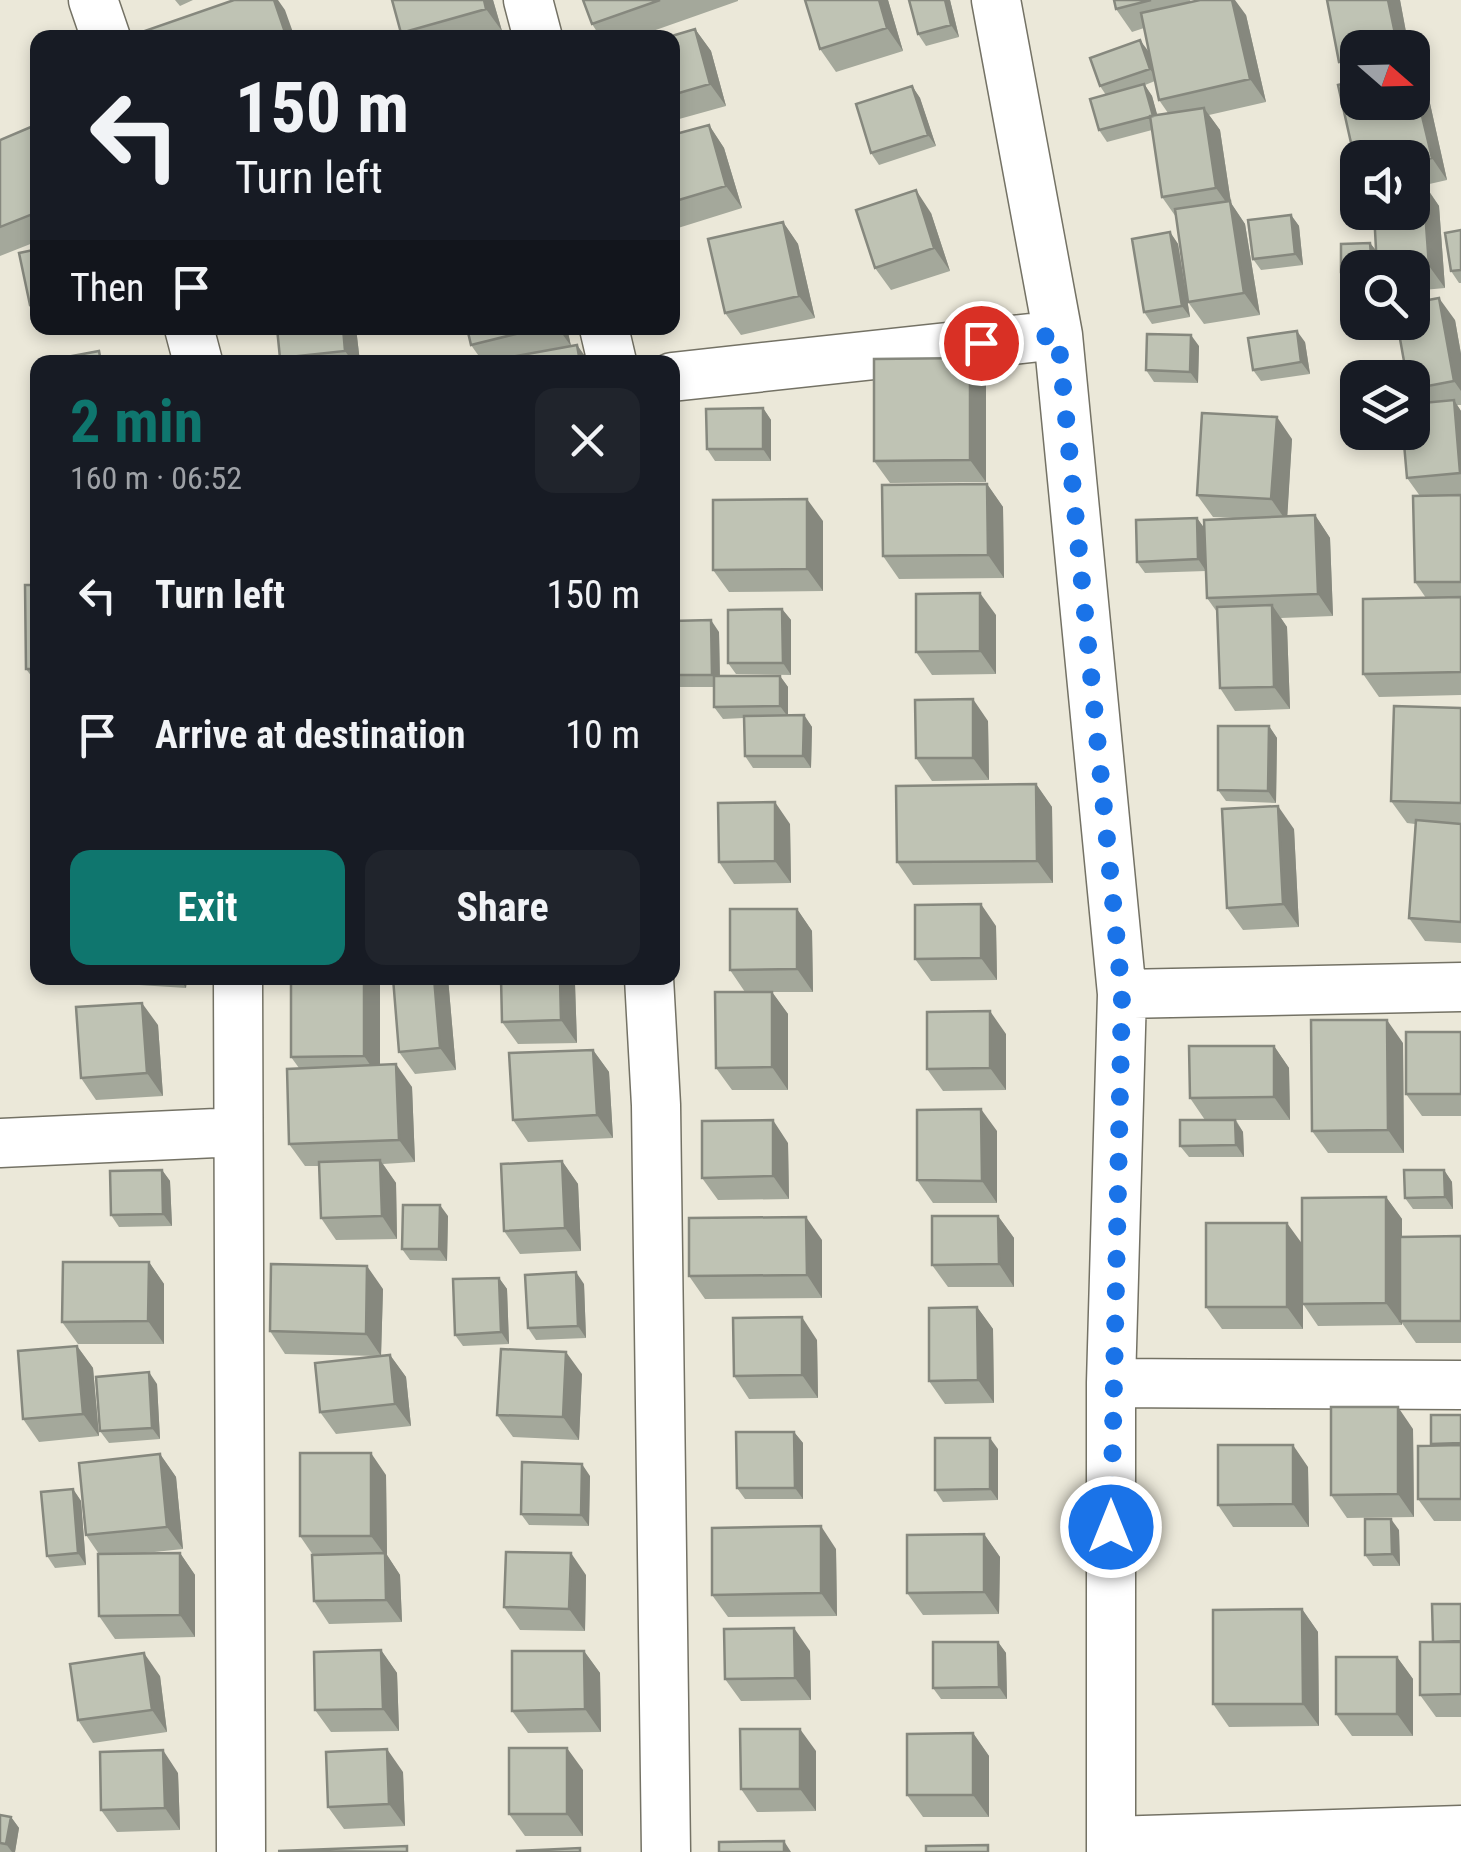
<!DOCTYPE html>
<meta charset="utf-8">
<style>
body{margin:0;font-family:"Roboto Condensed",sans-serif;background:#20242c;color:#f1f3f6;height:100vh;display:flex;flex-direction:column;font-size:38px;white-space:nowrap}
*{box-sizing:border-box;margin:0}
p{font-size:32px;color:#9ea1a6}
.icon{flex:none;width:55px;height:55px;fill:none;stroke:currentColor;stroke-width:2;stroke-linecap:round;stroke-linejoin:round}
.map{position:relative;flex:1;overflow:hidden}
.side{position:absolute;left:30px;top:355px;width:650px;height:630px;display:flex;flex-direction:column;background:#171b24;border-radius:20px;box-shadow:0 5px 15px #0003}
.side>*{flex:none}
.hud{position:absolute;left:30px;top:30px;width:650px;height:305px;border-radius:20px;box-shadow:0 5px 15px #0003;background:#171b24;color:#f1f3f6;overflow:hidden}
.needle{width:65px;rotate:110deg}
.controls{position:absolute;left:1340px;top:30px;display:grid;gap:20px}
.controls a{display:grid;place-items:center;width:90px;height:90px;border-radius:20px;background:#171b24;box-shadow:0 5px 15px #0003;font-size:50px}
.pin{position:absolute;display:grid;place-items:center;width:85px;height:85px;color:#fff;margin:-42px;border:5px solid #fff;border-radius:50%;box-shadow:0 2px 10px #0007}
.me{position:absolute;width:110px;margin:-55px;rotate:0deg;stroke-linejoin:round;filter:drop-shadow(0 0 8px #0008)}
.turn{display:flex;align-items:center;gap:35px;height:210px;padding:0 40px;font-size:45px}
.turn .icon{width:130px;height:130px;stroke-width:2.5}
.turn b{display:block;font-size:70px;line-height:85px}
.then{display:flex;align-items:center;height:95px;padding:0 40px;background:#0003;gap:20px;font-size:38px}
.round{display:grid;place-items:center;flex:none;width:105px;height:105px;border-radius:20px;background:#20242c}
.overview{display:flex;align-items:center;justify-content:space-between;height:170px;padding:0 40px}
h1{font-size:60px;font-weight:700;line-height:75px;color:#0f766e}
.button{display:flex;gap:20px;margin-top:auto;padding:20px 40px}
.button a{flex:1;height:115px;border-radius:20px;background:#0f766e;color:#fff;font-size:40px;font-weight:700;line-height:115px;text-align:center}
.button a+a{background:#20242c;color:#f1f3f6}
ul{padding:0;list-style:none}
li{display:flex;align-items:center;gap:30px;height:140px;padding:0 40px}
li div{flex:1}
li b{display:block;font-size:38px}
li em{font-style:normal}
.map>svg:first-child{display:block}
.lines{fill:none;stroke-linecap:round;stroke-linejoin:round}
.minor-casing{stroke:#747265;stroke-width:51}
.minor{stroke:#fff;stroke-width:48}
.wall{fill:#a4a89b;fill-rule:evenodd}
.shaded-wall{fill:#86887e}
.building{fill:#bfc3b4;stroke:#86887e;stroke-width:2.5}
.route{stroke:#1a73e8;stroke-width:18;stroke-dasharray:0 32.4}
</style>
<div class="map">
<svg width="1461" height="1852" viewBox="0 0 1461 1852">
<rect width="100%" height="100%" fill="#ebe8d9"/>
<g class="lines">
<defs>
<path id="minor" d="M93,0L106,38
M528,0L538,38
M996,0L1058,335L1122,994L1111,1383V1852
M189,328L198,362
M604,328L612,362
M672,377L1058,335
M238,978L241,1852
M649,978L656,1105L666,1852
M1122,994L1461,987
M0,1143L238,1132
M1111,1383L1461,1385
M1111,1841L1461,1830"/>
</defs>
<use href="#minor" class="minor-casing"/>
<use href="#minor" class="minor"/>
</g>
<path class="wall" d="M175,0H193L180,6Z
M392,0H493L502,31L479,38H404L401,33Z
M583,0H738V1L633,38H601L592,24Z
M888,0L903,51L836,72L820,49Z
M950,0L959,37L926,46L918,34Z
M1114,0H1190L1191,2L1246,15L1266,102L1209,115L1220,130L1231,203L1245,224L1260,315L1204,324L1188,302L1176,217L1162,197L1152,130L1107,142L1099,130L1106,95L1100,86L1149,53L1144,28L1132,32L1116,9ZM1155,81L1159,100L1168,113L1157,115L1152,96L1145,85Z
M1327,0H1400L1409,48H1358V102H1412V66L1414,72L1427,90L1447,180L1425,185L1439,206L1445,288L1412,291V268H1358V283L1349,284L1341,272V244L1370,243L1376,251L1374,212H1412V158H1358V174L1338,85L1353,81L1339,62Z
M695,29L711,51L726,106L672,121V38Z
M912,86L920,98L936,146L879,165L871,153Z
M38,124V241L0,256V140Z
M709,125L724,148L742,208L678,228L672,220V135Z
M931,213L950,271L891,290L875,268Z
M1291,215L1299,226L1303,265L1261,270L1253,259Z
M783,222L798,244L815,318L741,335L725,313Z
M1461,230V283H1459L1451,271Z
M1170,232L1178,244L1190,317L1152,324L1144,312Z
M38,249V315L30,305Z
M1455,320L1461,354V405H1457L1461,411V695L1379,697L1363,674L1426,598L1415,582L1420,496L1407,478L1419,403L1412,394V378Z
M277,328H356L360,362H283L280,358Z
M467,328H567L571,346L577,345L589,362H483L471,345Z
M1305,342L1310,374L1261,381L1253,370Z
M1199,346L1198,383L1154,382L1146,370Z
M970,358L986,381V482L890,483L874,461Z
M763,408L771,420V461H715L707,449Z
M1292,439L1287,516L1315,515L1330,538L1333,616L1281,618L1287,627L1290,709L1235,711L1220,688L1217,612L1207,598L1206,571L1145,573L1137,562L1197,518L1204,528L1234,518L1213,517L1197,495Z
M987,484L1003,507L1004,578L899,579L883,556Z
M823,521V591L729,592L713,570Z
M38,585V685L26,669Z
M782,609L791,620V675L736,674L728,663Z
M996,615V674L932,675L916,652Z
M672,621L719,632L720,676H780L788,687V715H804L812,727L811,768H753L745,756L744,718L723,719L714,707V687H674L672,685Z
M1461,708V943L1425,941L1409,918L1415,824L1407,823L1391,801Z
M988,721L989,780L932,781L916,758Z
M1269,726L1277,738L1276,803L1226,801L1218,790Z
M1036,784L1052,807L1053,883L913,885L897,862Z
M790,824L791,883L734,884L719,862Z
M1294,829L1299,927L1243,930L1227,908Z
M797,909L812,931L813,992H772L788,1014V1090H732L716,1068L745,992L730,970Z
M996,926L997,980L931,981L915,959Z
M104,978H187L186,988L108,983Z
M393,978H448L456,1070L415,1074L399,1052Z
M501,978H570L575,984L577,1043L518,1044L502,1022Z
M380,984V1065L412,1087L415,1162L383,1164L396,1183L397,1239L336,1240L321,1218L319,1166H305L289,1144L299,1068L291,1057Z
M158,1025L163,1096L96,1100L81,1078Z
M1461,1032V1116H1422L1406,1094Z
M1006,1034V1090L943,1091L927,1069Z
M1403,1043L1404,1153H1328L1312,1131Z
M1274,1046L1289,1068L1290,1120H1236L1243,1132L1244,1157H1189L1180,1146L1205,1120L1190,1098Z
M593,1050L609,1072L613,1138L528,1142L513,1120Z
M997,1131V1203H933L917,1180Z
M788,1143L789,1199L718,1200L702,1178Z
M562,1161L578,1184L581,1251L520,1254L504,1231Z
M162,1170L170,1181L172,1226L119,1227L111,1215Z
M1444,1170L1452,1182L1453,1209H1413L1405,1198Z
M1386,1197L1402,1219V1237L1461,1236V1343H1416L1402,1323V1325L1318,1326L1303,1304V1329H1222L1206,1307L1302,1244Z
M448,1216L447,1261L410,1260L402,1249Z
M998,1216L1014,1238V1287H948L932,1265Z
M822,1240V1298L705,1299L689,1276Z
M149,1262L164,1284V1344H78L62,1322Z
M499,1278L507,1289L509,1344L463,1346L455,1335Z
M584,1284L586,1338L536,1340L528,1328Z
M383,1289L381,1356L390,1355L406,1377L411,1426L336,1434L320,1412L378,1356L285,1354L270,1331Z
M977,1307L993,1329L994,1403L945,1404L929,1381Z
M817,1340L818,1398L749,1399L734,1376Z
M77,1346L93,1368L99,1436L39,1442L23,1419Z
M582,1374L579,1440L513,1437L497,1415Z
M157,1384L160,1439L109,1443L100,1431Z
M1461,1415V1521H1434L1418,1499L1432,1445L1431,1444Z
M1413,1429L1414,1517L1347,1518L1331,1495Z
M794,1432L803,1443V1499H745L737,1488Z
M998,1449V1500L943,1502L935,1490Z
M160,1454L176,1477L183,1549L145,1553H180L195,1575V1637L115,1639L99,1616V1554L86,1535Z
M1308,1467L1309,1527H1233L1218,1505Z
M386,1475L387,1555L400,1575L402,1622L329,1624L314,1601L313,1555L300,1536Z
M590,1476L589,1526L529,1525L521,1514Z
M73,1489L81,1501L86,1565L55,1568L47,1556Z
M1399,1530L1400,1566H1373L1365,1555Z
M984,1534L1000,1557L999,1614L923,1615L907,1593Z
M836,1549L837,1616L728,1617L712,1595Z
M586,1575L585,1631L520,1630L504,1607Z
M1461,1604V1717H1436L1420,1695L1433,1642Z
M1302,1609L1318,1632L1319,1726L1229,1727L1213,1704Z
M998,1642L1006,1653L1007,1699H941L933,1688Z
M381,1650L397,1673L399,1731L331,1732L315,1710Z
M584,1651L600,1673L601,1732L528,1733L512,1711Z
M810,1651L811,1700L741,1701L725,1679Z
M1397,1657L1413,1679V1736H1352L1336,1714Z
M160,1676L167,1732L93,1743L78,1720Z
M973,1733L989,1756V1817H923L907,1795Z
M816,1751V1811L757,1812L741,1789Z
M583,1770V1836H525L509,1814Z
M403,1772L405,1826L344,1829L328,1807Z
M178,1773L180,1830L117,1832L101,1810Z
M0,1815L11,1817L19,1828L15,1852H0Z"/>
<path class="shaded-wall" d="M274,0H278L285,10L295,38H287Z
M484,0H493L502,31L486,9Z
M879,0H888L903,51L887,28Z
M945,0H950L959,37L951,25Z
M1232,0H1235L1246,15L1266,102L1250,79Z
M1388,0H1400L1409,48H1398Z
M695,29L711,51L726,106L710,84Z
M1140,40L1149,52L1158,80L1150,69Z
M1412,66L1414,72L1427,90L1447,180L1432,158L1412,74Z
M1144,84L1152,96L1161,128L1153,116Z
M912,86L920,98L936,146L928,135Z
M1204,108L1220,130L1231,203L1245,224L1260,315L1244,293L1231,209L1216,188Z
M709,125L724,148L742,208L726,186Z
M1423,183L1439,206L1445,288L1429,266Z
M916,190L931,213L950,271L934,248Z
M1291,215L1299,226L1303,265L1295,254Z
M783,222L798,244L815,318L799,296Z
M1170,232L1178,244L1190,317L1182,306Z
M1370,243L1379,254V268H1372Z
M1439,298L1455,320L1461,354V391L1454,381Z
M343,328H356L360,362H353L345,351Z
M558,328H567L571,346Z
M1297,331L1305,342L1310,374L1301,362Z
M1191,335L1199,346L1198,383L1190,372Z
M577,345L589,362H580Z
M970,358L986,381V482L970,460Z
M1454,400L1461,411V474L1460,473Z
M763,408L771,420V461L763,449Z
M1277,417L1292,439L1287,522L1271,499Z
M987,484L1003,507L1004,578L988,555Z
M807,499L823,521V591L807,569Z
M1315,515L1330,538L1333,616L1318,594Z
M1197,518L1205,529L1206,571L1198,559Z
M980,593L996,615V674L980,651Z
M1272,605L1287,627L1290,709L1274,687Z
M782,609L791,620V675L783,663Z
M711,620L719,632L720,687L712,675Z
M780,676L788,687V717L780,706Z
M973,699L988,721L989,780L973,758Z
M804,715L812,727L811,768L803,756Z
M1269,726L1277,738L1276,803L1268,791Z
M1036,784L1052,807L1053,883L1037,861Z
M775,802L790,824L791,883L775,861Z
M1278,806L1294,829L1299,927L1283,904Z
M981,904L996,926L997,980L981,958Z
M797,909L812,931L813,992L797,969Z
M179,978H187L186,988Z
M364,978H375L380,984V1079L364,1056Z
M434,978H448L456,1070L440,1048Z
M560,978H570L575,984L577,1043L561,1020Z
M772,992L788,1014V1090L772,1067Z
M142,1003L158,1025L163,1096L147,1073Z
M990,1011L1006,1034V1090L990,1068Z
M1387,1020L1403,1043L1404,1153L1388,1130Z
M1274,1046L1289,1068L1290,1120L1274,1097Z
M593,1050L609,1072L613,1138L597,1115Z
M396,1064L412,1087L415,1162L399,1140Z
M981,1109L997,1131V1203L982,1181Z
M773,1120L788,1143L789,1199L773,1176Z
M1235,1120L1243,1132L1244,1157L1236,1145Z
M380,1160L396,1183L397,1239L382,1216Z
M562,1161L578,1184L581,1251L565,1228Z
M162,1170L170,1181L172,1226L163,1214Z
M1444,1170L1452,1182L1453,1209L1445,1197Z
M1386,1197L1402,1219V1325L1386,1303Z
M440,1205L448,1216L447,1261L439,1249Z
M998,1216L1014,1238V1287L999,1264Z
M806,1217L822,1240V1298L807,1275Z
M1287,1223L1303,1245V1329L1287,1307Z
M149,1262L164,1284V1344L148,1321Z
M367,1266L383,1289L381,1356L366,1334Z
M576,1272L584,1284L586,1338L578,1326Z
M499,1278L507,1289L509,1344L501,1332Z
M977,1307L993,1329L994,1403L978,1380Z
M802,1317L817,1340L818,1398L802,1375Z
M77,1346L93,1368L99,1436L83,1414Z
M566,1352L582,1374L579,1440L563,1417Z
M390,1355L406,1377L411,1426L395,1404Z
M149,1372L157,1384L160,1439L152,1428Z
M1398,1407L1413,1429L1414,1517L1398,1494Z
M794,1432L803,1443V1499L795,1488Z
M990,1438L998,1449V1500L990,1489Z
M1293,1445L1308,1467L1309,1527L1293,1504Z
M371,1453L386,1475L387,1555L400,1575L402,1622L386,1600L385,1555L371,1536Z
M160,1454L176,1477L183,1549L167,1527Z
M582,1464L590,1476L589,1526L581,1515Z
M73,1489L81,1501L86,1565L78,1553Z
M1391,1519L1399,1530L1400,1566L1392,1554Z
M821,1526L836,1549L837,1616L821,1593Z
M984,1534L1000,1557L999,1614L984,1592Z
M180,1553L195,1575V1637L180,1615Z
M571,1553L586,1575L585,1631L569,1609Z
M1302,1609L1318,1632L1319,1726L1303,1704Z
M794,1628L810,1651L811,1700L795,1678Z
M998,1642L1006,1653L1007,1699L999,1687Z
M381,1650L397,1673L399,1731L383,1709Z
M584,1651L600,1673L601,1732L585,1709Z
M144,1653L160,1676L167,1732L152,1710Z
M1397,1657L1413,1679V1736L1397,1714Z
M800,1729L816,1751V1811L800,1789Z
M973,1733L989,1756V1817L973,1795Z
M567,1748L583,1770V1836L567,1814Z
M387,1749L403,1772L405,1826L389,1804Z
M163,1750L178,1773L180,1830L165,1808Z
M11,1817L19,1828L15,1852H12L6,1844Z
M784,1841L791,1852H784Z"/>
<path class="building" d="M234,0H274L287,38H137L136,34Z
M392,0H484L486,9L401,33Z
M583,0H660L592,24Z
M805,0H879L887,28L820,49Z
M909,0H945L951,25L918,34Z
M1114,0H1151L1116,9Z
M1200,0H1232L1250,79L1159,100L1141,13Z
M1327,0H1388L1398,48H1358V58L1339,62Z
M695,29L710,84L672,95V38H665Z
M1140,40L1150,69L1100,86L1090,58Z
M1412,74L1432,158L1412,162V158H1358V174L1338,85L1358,80V102H1412Z
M1144,84L1153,116L1099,130L1090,99Z
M912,86L928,135L871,153L856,104Z
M1204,108L1216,188L1162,197L1150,116Z
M38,124V212L0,227V140Z
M709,125L726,186L672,202V135Z
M1423,183L1429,266L1377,268L1374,212H1412V184Z
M916,190L934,248L875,268L856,210Z
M1230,201L1244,293L1188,302L1175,209Z
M1291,215L1295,254L1253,259L1248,220Z
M783,222L799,296L725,313L708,239Z
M1461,230V270L1451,271L1445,233Z
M1170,232L1182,306L1144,312L1132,239Z
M1370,243L1372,268H1358V271L1341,272V244Z
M38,249V303L30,305L19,253Z
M1439,298L1454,381L1412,389V378H1407L1397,322H1412V303Z
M277,328H343L345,351L280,358Z
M467,328H540L471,345Z
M1297,331L1301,362L1253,370L1248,338Z
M1147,334L1191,335L1190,372L1146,370Z
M577,345L580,362H488V361Z
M99,351L101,362H40Z
M970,358V460L874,461V359Z
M1454,400L1460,473L1407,478L1403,432H1412V404Z
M763,408V449H707L706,409Z
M1202,413L1277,417L1271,499L1197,495Z
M987,484L988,555L883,556L882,485Z
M1461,495V582H1415L1413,496Z
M807,499V569L713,570V500Z
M1315,515L1318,594L1207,598L1204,520Z
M1197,518L1198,559L1137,562L1136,520Z
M25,585H38V669H26Z
M980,593V651L916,652V594Z
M1461,597V672L1363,674V599Z
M1272,605L1274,687L1220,688L1217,607Z
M782,609L783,663H728V610Z
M711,620L712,675H672V621Z
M714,676H780V706L714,707Z
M973,699V758H916L915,700Z
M1394,706L1461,708V803L1391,801Z
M804,715L803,756H745L744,716Z
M1218,726H1269L1268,791L1218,790Z
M1036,784L1037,861L897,862L896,786Z
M775,802V861L719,862L718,803Z
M1278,806L1283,904L1227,908L1222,809Z
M1416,820L1461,824V922L1409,918Z
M981,904V958L915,959V905Z
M730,909H797V969L730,970Z
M291,978H364V1056L291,1057Z
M393,978H434L440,1048L399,1052Z
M501,978H560L561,1020L502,1022Z
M715,992H772V1067L716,1068Z
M142,1003L147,1073L81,1078L76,1007Z
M990,1011V1068L927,1069V1012Z
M1311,1020H1387L1388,1130L1312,1131Z
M1406,1032H1461V1094H1406Z
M1189,1046H1274V1097L1190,1098Z
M593,1050L597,1115L513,1120L509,1053Z
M396,1064L399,1140L289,1144L287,1069Z
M981,1109L982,1181L917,1180V1110Z
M773,1120V1176L702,1178V1121Z
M1180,1120H1235L1236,1145L1180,1146Z
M380,1160L382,1216L321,1218L319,1162Z
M562,1161L565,1228L504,1231L501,1164Z
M162,1170L163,1214L111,1215L110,1171Z
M1404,1170H1444L1445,1197L1405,1198Z
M1386,1197V1303L1302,1304V1198Z
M403,1205H440L439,1249H402Z
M932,1216H998L999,1264L932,1265Z
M806,1217L807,1275L689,1276V1218Z
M1206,1223H1287V1307H1206Z
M1461,1236V1321H1400V1237Z
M63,1262H149L148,1321L62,1322Z
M271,1264L367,1266L366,1334L270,1331Z
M576,1272L578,1326L528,1328L525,1275Z
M499,1278L501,1332L455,1335L453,1279Z
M977,1307L978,1380L929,1381V1308Z
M802,1317V1375L734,1376L733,1318Z
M77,1346L83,1414L23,1419L18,1351Z
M501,1349L566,1352L563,1417L497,1415Z
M390,1355L395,1404L320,1412L315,1363Z
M149,1372L152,1428L100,1431L96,1377Z
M1331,1407H1398V1494L1331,1495Z
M1431,1415H1461V1443L1431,1444Z
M736,1432H794L795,1488H737Z
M935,1438H990V1489L935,1490Z
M1218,1445H1293V1504L1218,1505Z
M1461,1445V1499H1418V1446Z
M300,1453H371V1536H300Z
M160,1454L167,1527L86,1535L79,1463Z
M522,1462L582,1464L581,1515L521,1514Z
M73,1489L78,1553L47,1556L41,1492Z
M1365,1519H1391L1392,1554L1365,1555Z
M821,1526V1593L712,1595V1528Z
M984,1534V1592L907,1593V1535Z
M506,1552L571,1553L569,1609L504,1607Z
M180,1553V1615L99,1616L98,1554Z
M385,1553L386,1600L314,1601L312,1555Z
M1432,1604H1461V1641L1433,1642Z
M1302,1609L1303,1704H1213V1610Z
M794,1628L795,1678L725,1679L724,1629Z
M933,1642H998L999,1687L933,1688Z
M1420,1642H1461V1694L1420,1695Z
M381,1650L383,1709L315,1710L314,1652Z
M512,1651H584L585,1709L512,1711Z
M144,1653L152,1710L78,1720L70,1664Z
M1336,1657H1397V1714H1336Z
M740,1729H800V1789H741Z
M973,1733V1795H907V1734Z
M509,1748H567V1814H509Z
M387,1749L389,1804L328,1807L326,1752Z
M163,1750L165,1808L101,1810L100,1752Z
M0,1815L11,1817L6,1844L0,1843Z
M784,1841V1852H719V1842Z
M988,1845V1852H926V1846Z
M407,1846V1852L278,1851Z
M580,1848V1852H517V1851Z"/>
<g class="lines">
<path class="route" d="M981,343L1058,335L1122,994L1111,1527"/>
</g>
</svg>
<div class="controls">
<a><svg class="needle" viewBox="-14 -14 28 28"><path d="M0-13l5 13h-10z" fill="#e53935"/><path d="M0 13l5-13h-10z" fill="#9ea1a6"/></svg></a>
<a><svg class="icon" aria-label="sound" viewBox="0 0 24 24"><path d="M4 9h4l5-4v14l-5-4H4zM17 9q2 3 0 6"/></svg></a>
<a><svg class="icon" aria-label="search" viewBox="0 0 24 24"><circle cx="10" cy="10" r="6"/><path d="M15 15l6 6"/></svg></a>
<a><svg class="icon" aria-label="layers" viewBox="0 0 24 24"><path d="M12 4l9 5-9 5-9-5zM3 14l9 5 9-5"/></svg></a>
</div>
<div class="pin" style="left:981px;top:343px;background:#d93025"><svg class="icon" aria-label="arrive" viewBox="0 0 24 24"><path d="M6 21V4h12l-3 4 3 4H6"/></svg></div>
<svg class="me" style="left:1111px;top:1527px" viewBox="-20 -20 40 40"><circle r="17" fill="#1a73e8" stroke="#fff" stroke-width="3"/><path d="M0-11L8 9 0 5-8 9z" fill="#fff"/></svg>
<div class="hud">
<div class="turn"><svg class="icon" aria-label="left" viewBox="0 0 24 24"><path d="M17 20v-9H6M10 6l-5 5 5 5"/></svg><div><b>150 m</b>Turn left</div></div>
<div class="then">Then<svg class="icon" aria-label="arrive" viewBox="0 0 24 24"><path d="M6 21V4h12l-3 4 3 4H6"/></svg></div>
</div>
<section class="side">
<div class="overview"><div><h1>2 min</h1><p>160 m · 06:52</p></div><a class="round"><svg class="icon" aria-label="close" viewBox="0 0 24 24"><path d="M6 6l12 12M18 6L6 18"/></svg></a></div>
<ul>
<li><svg class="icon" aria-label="left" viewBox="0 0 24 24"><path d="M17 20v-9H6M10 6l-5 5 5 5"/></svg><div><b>Turn left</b></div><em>150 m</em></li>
<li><svg class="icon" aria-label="arrive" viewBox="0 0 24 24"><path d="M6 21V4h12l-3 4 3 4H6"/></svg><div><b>Arrive at destination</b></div><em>10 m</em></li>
</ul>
<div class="button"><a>Exit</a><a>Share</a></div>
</section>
</div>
